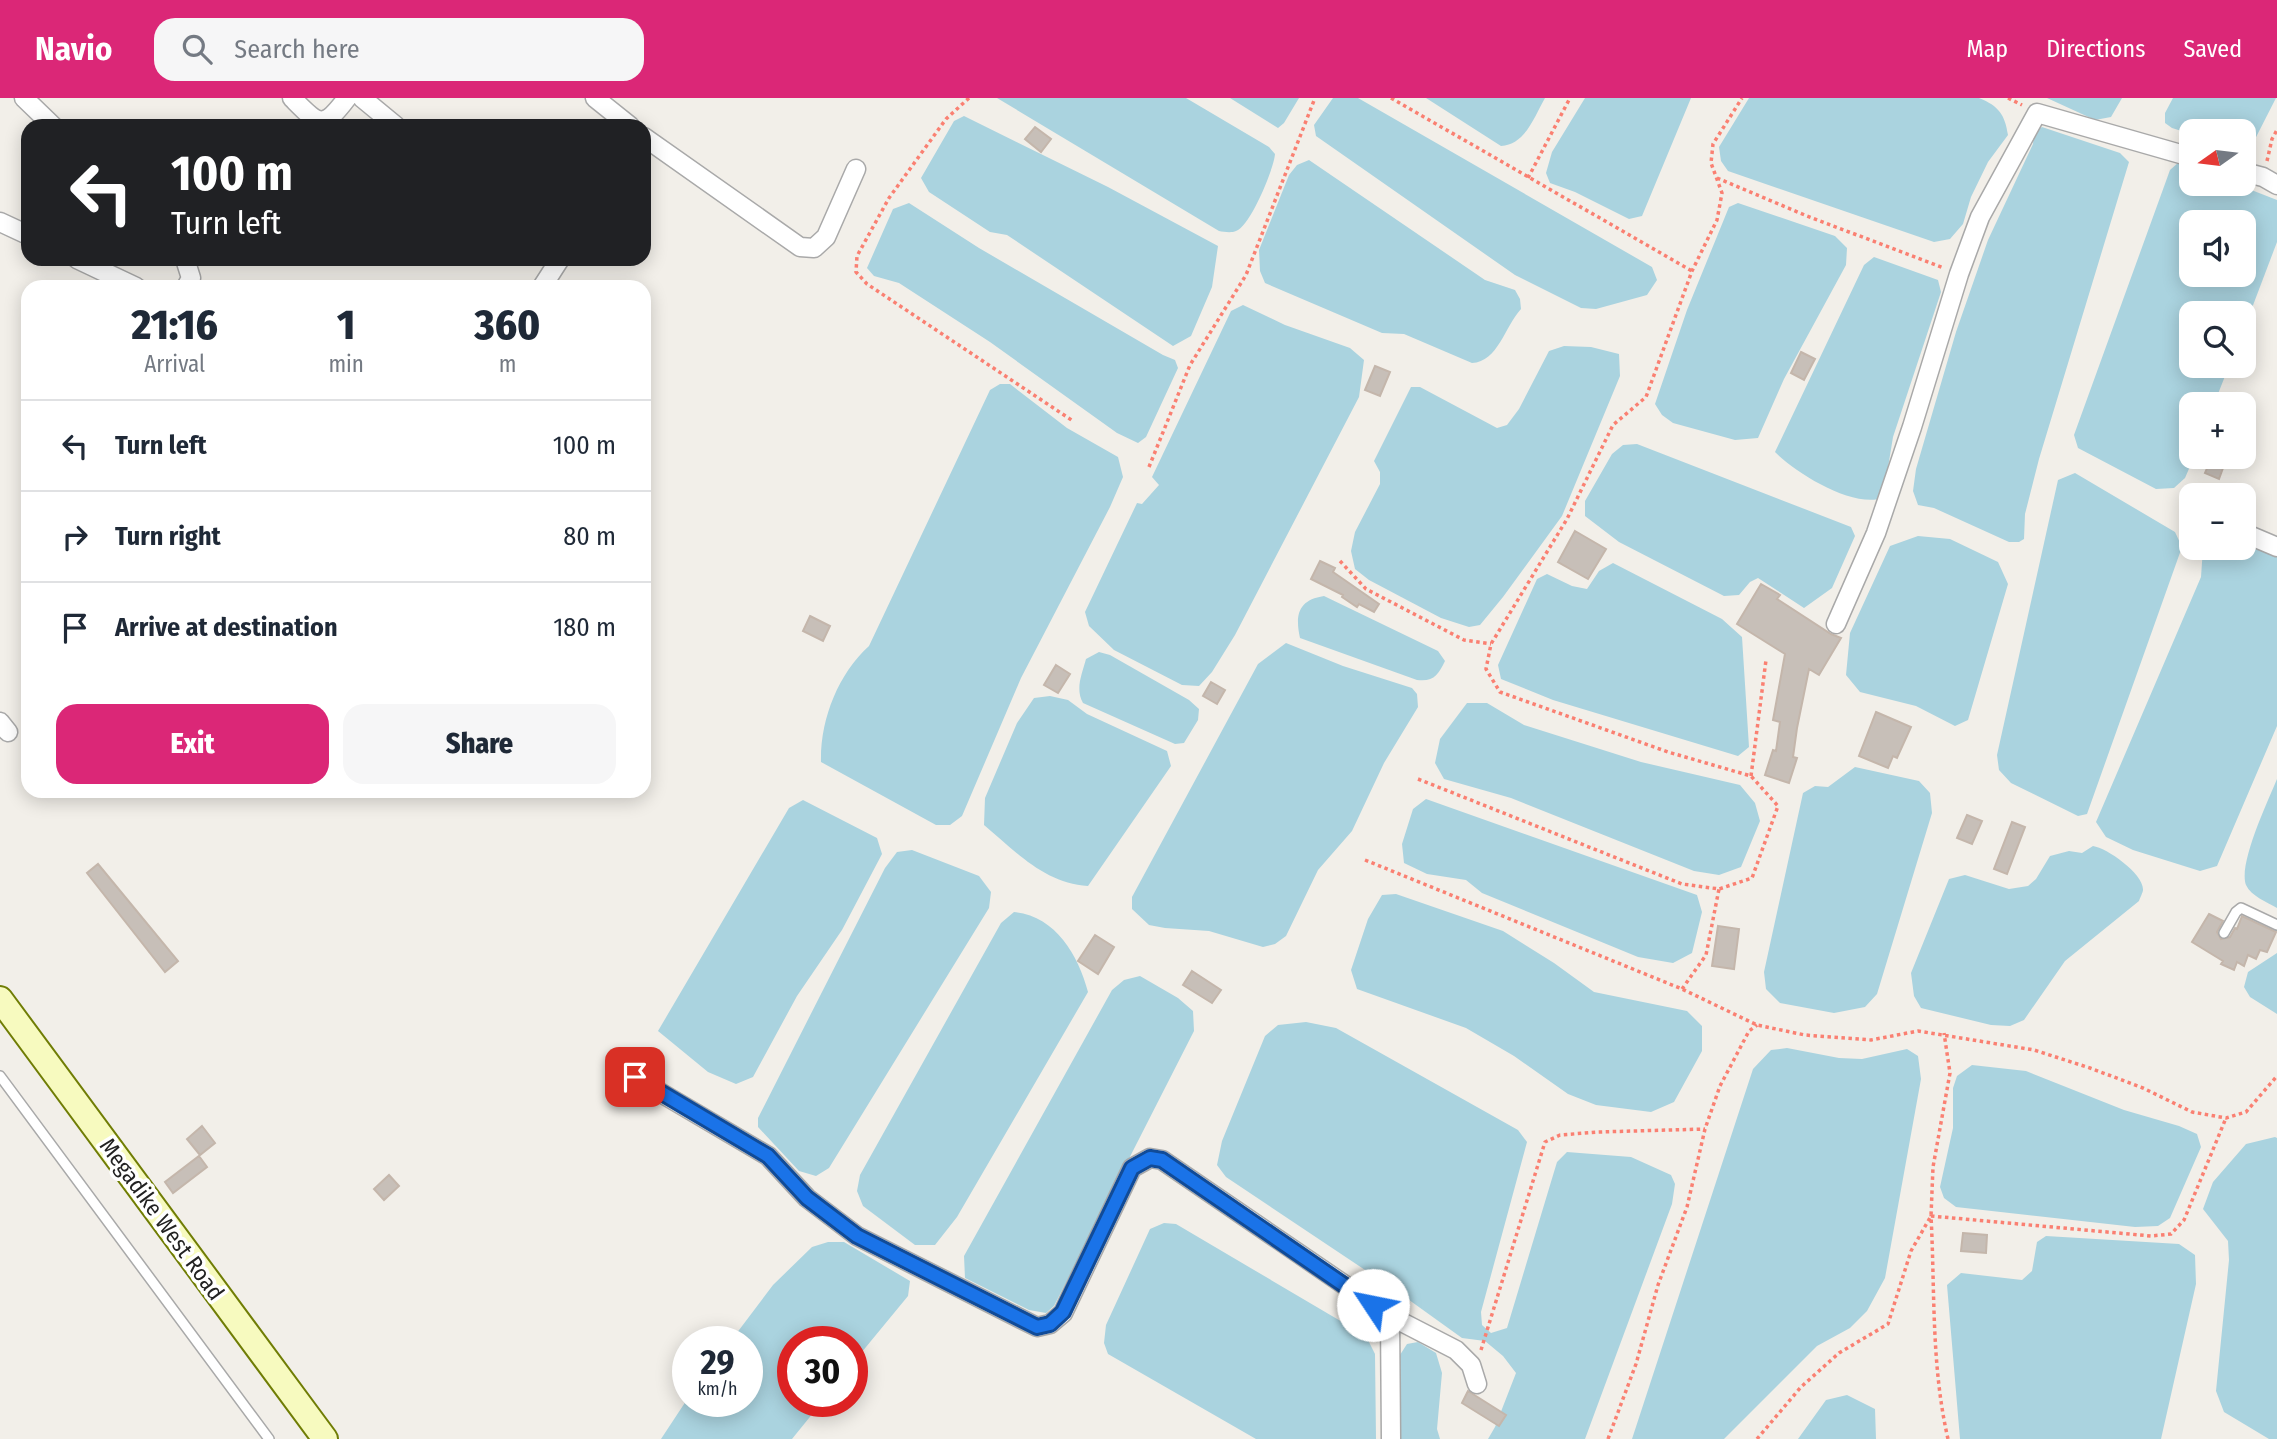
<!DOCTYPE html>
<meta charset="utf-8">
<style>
body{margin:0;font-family:"Fira Sans Condensed",sans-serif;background:#f6f6f7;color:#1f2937;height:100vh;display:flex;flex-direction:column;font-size:26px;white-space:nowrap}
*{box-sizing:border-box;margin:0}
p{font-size:23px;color:#747a83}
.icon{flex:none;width:38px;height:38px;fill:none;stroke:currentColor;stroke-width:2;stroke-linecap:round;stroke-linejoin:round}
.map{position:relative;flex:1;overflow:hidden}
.panel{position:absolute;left:21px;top:182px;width:630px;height:518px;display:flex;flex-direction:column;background:#fff;border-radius:21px;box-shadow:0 4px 18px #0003}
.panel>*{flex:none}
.guide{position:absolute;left:21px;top:21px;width:630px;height:147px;border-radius:21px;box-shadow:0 4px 18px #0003;background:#202124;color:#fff;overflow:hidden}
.needle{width:46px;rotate:256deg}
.buttons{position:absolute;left:2179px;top:21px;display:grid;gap:14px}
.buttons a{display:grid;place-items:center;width:77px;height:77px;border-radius:14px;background:#fff;box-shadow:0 4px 18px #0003;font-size:35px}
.speed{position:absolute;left:672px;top:1228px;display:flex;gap:14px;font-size:35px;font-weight:700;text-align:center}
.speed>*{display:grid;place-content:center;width:91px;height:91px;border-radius:50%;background:#fff;box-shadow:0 4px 18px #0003;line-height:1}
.speed small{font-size:18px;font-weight:400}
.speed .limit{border:10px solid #d22;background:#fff;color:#111}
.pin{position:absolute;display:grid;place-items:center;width:60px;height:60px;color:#fff;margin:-30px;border-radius:14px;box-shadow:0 4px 10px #0006}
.me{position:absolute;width:77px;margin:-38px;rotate:304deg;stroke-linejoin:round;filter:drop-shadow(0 0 5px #0008)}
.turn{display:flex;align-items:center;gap:24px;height:147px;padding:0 35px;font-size:32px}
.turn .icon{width:91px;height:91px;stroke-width:2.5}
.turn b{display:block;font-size:49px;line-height:60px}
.eta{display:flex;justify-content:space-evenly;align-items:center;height:119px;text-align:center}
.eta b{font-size:42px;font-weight:800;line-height:49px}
.button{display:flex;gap:14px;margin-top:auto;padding:14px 35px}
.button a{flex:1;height:80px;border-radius:21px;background:#db2777;color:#fff;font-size:28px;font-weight:800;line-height:80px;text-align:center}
.button a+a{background:#f6f6f7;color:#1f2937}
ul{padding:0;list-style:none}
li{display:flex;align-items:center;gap:21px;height:91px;padding:0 35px;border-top:2px solid #e0e1e3}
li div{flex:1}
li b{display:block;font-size:26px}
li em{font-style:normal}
header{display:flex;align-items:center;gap:42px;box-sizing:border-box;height:98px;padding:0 35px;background:#db2777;color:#fff}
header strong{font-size:33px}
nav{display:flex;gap:38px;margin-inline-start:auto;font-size:24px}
.search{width:490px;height:63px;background:#f6f6f7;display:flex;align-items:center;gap:18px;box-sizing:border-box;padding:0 24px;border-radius:21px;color:#747a83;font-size:26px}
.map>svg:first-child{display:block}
.water{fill:#aad3df;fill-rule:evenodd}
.building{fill:#c7bfb8;stroke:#c4b6ab;stroke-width:2}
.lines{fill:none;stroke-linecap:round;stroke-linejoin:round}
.lane-casing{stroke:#a9a9a9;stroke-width:12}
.street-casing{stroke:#a9a9a9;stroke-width:21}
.secondary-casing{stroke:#707d05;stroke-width:28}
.path{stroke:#fa8072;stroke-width:3.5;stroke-dasharray:3.5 3.5;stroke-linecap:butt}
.lane{stroke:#fff;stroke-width:9}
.street{stroke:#fff;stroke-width:18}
.secondary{stroke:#f7fabf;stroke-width:24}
.route-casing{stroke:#114b97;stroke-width:18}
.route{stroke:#1a73e8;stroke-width:12}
.labels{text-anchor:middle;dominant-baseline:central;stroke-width:7;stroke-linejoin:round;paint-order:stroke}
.street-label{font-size:23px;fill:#222;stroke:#fff}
</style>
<header>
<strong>Navio</strong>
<div class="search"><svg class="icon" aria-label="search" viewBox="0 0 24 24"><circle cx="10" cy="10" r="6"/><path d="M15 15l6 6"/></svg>Search here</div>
<nav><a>Map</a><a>Directions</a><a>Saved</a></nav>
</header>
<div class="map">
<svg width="2277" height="1341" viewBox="0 0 2277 1341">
<rect width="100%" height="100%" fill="#f2efe9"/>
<path class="water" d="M997,0H1186L1269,49L1275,56C1274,71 1250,129 1236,133C1232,135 1224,134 1219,133Z
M1230,0H1299L1284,25L1278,30Z
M1333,0H1358L1652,169L1657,182L1647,197L1596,211L1581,210L1515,177L1316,38L1314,27Z
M1426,0H1545C1534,19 1526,46 1501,48Z
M1585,0H1691L1642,118L1629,121L1575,94L1550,85L1546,75L1552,54Z
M1749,0H1979C1999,8 2005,17 2008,37L1988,64L1971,99L1963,126L1950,141L1934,144L1728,73L1721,63L1719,49Z
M2047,0H2122L2111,19L2095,22Z
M2173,0H2276L2252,47L2244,50V33H2191V36L2172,30L2165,25V15Z
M964,18L1108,89L1218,148L1212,189L1191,238L1173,248L1007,137L990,134L929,94L921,80L954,23Z
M2042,29L2120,55L2129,64L2039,361L2025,416L2024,441L2019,444H2009L1934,410L1918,407L1913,393L1916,371L1956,234L1988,142L2033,46L2034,34Z
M1309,62L1485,182L1515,192L1520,201L1521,211C1505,228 1498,264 1472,265L1404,236L1382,235L1265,185L1260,173L1259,152L1289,77L1297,67Z
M2179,64L2191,68V86H2236L2277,102V144L2244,231V215H2191V268H2229L2214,306H2191V359H2194L2185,380L2174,390L2156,391L2078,350L2074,337L2170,72ZM2191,124H2244V177H2191Z
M909,105L979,150L1163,257L1175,262L1178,270L1146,339L1138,345L1117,335L990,244L899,185L874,178L867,170L893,111Z
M1738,105L1835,138L1847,150L1846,167L1784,281L1758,340L1735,342L1673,325L1662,317L1655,306L1687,212L1729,109Z
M1874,159L1938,182L1941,194L1893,339L1883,400C1852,410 1796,375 1775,354L1864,167Z
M1243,207L1285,227L1350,250L1364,262L1359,299L1235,537L1212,574L1199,588L1182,587L1114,552L1089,528L1085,514L1137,405L1142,406L1159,387L1152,379L1231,213Z
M1564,248L1591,249L1619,256L1620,278L1562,418L1503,499L1480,527L1469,529L1441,520L1369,482L1355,471L1351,453L1355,434L1380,386V374L1374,363L1411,289H1420L1497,330L1507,327L1519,311L1549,253Z
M1000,286H1010L1067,330L1118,359L1123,379L1110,409L1021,580L962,718L950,727H936L821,664C820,622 838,576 869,548L990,292Z
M1637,346L1851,429L1855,438L1832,490L1804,510L1758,480L1750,484L1739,497L1724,498L1619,444L1585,418V403L1612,356L1623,347Z
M2075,375L2175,434L2182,449L2087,716L2078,718L2011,685L1999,672L1997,657L2058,382Z
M1918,438L1950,441L1998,464L2008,486L1968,622L1955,628L1916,608L1860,594L1846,577L1850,535L1890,448Z
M2244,443L2277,458V628L2217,768L2200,773L2133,752L2106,739L2096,724L2201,479L2203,450H2244Z
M1613,465L1722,521L1742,539L1749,649L1738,658L1553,602L1501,581L1498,567L1537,481L1547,476L1572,488L1587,491L1599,473Z
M1324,498L1438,553L1445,563C1438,577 1434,584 1417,582L1300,540C1295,517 1298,502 1324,498Z
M1286,545L1343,568L1412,590L1417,596L1418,609L1384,665L1352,733L1318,772L1286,838L1275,846L1263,849L1209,833L1165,830L1149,827L1132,811V799L1258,566Z
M1099,554L1110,557L1189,602L1199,611L1198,622L1184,645L1175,646L1083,605C1075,591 1082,576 1086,561Z
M1050,598L1068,602L1087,616L1167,653L1171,668L1088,788C1045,786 1015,753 984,727L985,700L1017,625L1034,600Z
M1467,605H1487L1524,627L1641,664L1740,687L1755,705L1760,723L1741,769L1719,777L1694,773L1511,700L1444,681L1435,665L1440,641Z
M1855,669L1919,683L1930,695L1932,715L1877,896L1865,909L1834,915L1780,905L1766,891L1764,874L1803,695L1815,688L1828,689Z
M2277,681V810C2267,804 2251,798 2246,787C2238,766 2268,703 2277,681Z
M1426,701L1697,797L1702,814L1692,855L1673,865L1638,859L1482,795L1466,782L1427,776L1404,765L1402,746L1413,711Z
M803,702L877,740L882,756L842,832L797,898L753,979L736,986L708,974L658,933L789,710Z
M2093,748C2107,750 2144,776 2143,792C2143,794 2140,800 2139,803L2065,863L2024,922L2010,928L1991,927L1921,910L1914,898L1911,875L1949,781L1965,777L2009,791L2028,788L2036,781L2050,758L2069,753L2082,755Z
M912,752L979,778L991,794L989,810L829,1070L816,1078L799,1073L758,1029V1020L885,770L897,754Z
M1396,796L1503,833L1554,865L1594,894L1687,913L1702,928V953L1674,1004L1651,1014L1596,1007L1568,996L1514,958L1466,930L1357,891L1351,872L1368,821L1382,797Z
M1014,814C1055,818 1078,856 1088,894L957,1119L935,1147H915L863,1108L857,1093L860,1077L1001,825Z
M2277,855V916L2250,899L2244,889L2248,874Z
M1140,878L1178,900L1193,913L1194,933L1054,1208L1046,1215L1029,1212L965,1180L964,1158L1112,892L1124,882Z
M1306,924L1336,930L1518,1032L1527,1044L1481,1214L1482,1227L1491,1235L1507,1230L1557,1064L1567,1054L1631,1059L1671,1077L1675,1086L1672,1106L1585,1341H1488L1495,1329L1516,1275L1503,1258L1485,1243L1462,1240L1398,1194L1226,1079L1217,1067L1222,1043L1265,938L1278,927Z
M1787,950L1839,960L1862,961L1907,951L1918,958L1921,981L1885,1180L1867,1213L1850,1230L1817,1248L1724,1341H1632L1753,971L1771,952Z
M1972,967L2026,973L2124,1012L2179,1028L2197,1036L2201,1049L2170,1120L2158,1128L2135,1129L1956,1109L1944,1100L1940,1089L1953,1030V990L1957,978Z
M2275,1039L2277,1040V1341H2269L2224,1314L2216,1293L2229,1162L2228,1143L2203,1111L2213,1084L2246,1046Z
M1164,1125L1176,1126L1366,1238L1375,1256L1376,1341H1256L1108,1256L1104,1245L1106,1227L1150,1131Z
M2046,1138L2179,1146L2195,1157L2196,1186L2161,1341H1960L1947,1187L1961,1175L2022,1182L2032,1173L2037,1144Z
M828,1144H844L910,1183L908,1198L852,1266V1244H793V1304H822L792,1341H661L688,1300V1304H747V1244H730L773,1187L812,1149Z
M1418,1244L1436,1255L1442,1275L1437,1331L1440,1341H1398V1260L1407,1246Z
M1847,1297L1875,1311L1876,1341H1798L1826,1302Z"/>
<path class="building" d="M1035,29L1051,41L1041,54L1025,41Z
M1801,254L1815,261L1804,282L1791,275Z
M1375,268L1390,274L1380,298L1365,292Z
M2212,359H2227L2219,381L2205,375Z
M1575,433L1606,451L1588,481L1558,464Z
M1320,463L1335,470L1333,474L1379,506L1374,514L1359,506L1357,509L1342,499L1343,497L1311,481Z
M1761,486L1780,497L1777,501L1831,536L1841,540L1819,577L1809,571L1797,630L1793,659L1797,660L1789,685L1765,677L1773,652L1776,653L1780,624L1773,622L1785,556L1737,526Z
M810,518L830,528L823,543L803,533Z
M1056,567L1070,576L1058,595L1044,587Z
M1211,584L1225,592L1217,606L1203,598Z
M1876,614L1911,629L1897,660L1893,658L1888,670L1859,658Z
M1967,717L1982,723L1972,746L1957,740Z
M2012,724L2025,729L2007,776L1994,771Z
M98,766L178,863L165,874L87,775Z
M2209,816L2223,823L2217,834L2221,841L2230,839L2235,830L2237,831L2242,818L2276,834L2267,854L2260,852L2256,861L2248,857L2244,868L2237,864L2234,872L2221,866L2223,863L2192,844Z
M1718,828L1739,831L1734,871L1712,868Z
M1095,837L1114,849L1098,876L1078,863Z
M1192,873L1221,892L1212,905L1183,887Z
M202,1028L215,1045L200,1057L187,1041Z
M199,1058L207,1069L173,1095L165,1084Z
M389,1077L399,1088L384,1102L374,1091Z
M1963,1135L1987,1137L1986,1155L1961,1153Z
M1468,1293L1506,1317L1499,1328L1462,1305Z"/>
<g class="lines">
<defs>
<path id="lane" d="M2224,835L2236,814L2241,810L2277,827
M0,978L269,1341"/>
<path id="street" d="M24,0L53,28
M292,0C319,27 322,33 347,0
M362,0L396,28
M595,0L630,28
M644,39L800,149L814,150L826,139L856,71
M2244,74L2263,79L2277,87
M0,124L28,137
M77,161L136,189
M185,161L191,180L186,189
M542,189L560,161
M2244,435L2277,449
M1836,526L1876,435L1912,329L1959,176L1980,119L2037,15L2191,59
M0,624L8,634
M634,979L768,1058L807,1100L857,1138L1037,1229L1050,1226L1063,1215L1132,1070L1150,1060L1162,1062L1390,1218L1456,1252L1471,1267L1477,1286
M1390,1218L1391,1341"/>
<path id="secondary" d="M0,901L325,1341"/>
</defs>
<use href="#lane" class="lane-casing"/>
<use href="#street" class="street-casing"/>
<use href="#secondary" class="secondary-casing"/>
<path class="path" d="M969,0L946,21L889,100L857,158L856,174L867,186L1073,323
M1391,0L1692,173
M2008,0L2022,7
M2267,63L2272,41L2277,32
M1528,80L1570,0
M1717,80L1807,118L1944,170
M1149,369L1190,267L1246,177L1315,0
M1340,463L1366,491L1464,542L1491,546
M1751,678L1766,562
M1418,681L1682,786L1719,791L1752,780L1778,708L1751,678L1668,654L1500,594L1486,571L1491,546L1567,421L1613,327L1646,299L1692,173L1717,122L1722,95L1711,65L1713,46L1742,0
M1365,762L1682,891L1757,927L1805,937L1871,942L1918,933L2034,952L2090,970L2143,990L2192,1014L2226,1020L2246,1014L2277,978
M1682,891L1706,857L1719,791
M1481,1252L1545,1044L1560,1037L1598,1034L1705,1031
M1608,1341L1636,1266L1658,1187L1687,1109L1705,1031L1720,988L1749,933L1757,927
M1757,1341L1801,1289L1839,1255L1888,1226L1911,1153L1931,1118L1933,1069L1950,975L1944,935
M1948,1341C1931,1267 1935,1193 1931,1118L2151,1138L2171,1136L2184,1122L2226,1020"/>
<use href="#lane" class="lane"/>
<use href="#street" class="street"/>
<use href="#secondary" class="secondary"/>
</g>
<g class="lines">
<defs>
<path id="route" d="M635,979L768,1058L807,1100L857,1138L1037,1229L1050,1226L1063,1214L1132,1070L1150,1060L1162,1062L1373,1207"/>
</defs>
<use href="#route" class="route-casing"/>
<use href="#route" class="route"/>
</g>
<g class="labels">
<g class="street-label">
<text transform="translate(162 1121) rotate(54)">Megadike West Road</text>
</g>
</g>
</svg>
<div class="buttons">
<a><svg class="needle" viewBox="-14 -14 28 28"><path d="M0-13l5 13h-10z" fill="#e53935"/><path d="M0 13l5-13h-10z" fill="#747a83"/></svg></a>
<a><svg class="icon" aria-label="sound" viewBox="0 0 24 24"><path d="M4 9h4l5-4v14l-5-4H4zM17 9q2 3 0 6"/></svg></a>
<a><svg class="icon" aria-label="search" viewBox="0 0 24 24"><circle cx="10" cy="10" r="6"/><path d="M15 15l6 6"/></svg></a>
<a>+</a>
<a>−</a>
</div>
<div class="speed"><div>29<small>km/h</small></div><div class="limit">30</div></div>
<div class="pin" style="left:635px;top:979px;background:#d93025"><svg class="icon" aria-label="arrive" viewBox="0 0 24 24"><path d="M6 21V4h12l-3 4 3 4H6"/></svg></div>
<svg class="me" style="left:1373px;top:1207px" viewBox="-20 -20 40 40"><circle r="19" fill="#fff"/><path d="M0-13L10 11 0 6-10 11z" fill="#1a73e8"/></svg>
<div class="guide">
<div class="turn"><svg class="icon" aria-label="left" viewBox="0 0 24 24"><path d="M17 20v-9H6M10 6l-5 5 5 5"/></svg><div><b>100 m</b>Turn left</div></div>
</div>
<section class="panel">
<div class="eta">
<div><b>21:16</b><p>Arrival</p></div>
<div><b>1</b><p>min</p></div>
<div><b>360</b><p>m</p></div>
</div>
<ul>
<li><svg class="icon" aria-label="left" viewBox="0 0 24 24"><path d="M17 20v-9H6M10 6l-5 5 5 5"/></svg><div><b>Turn left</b></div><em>100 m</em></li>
<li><svg class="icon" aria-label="right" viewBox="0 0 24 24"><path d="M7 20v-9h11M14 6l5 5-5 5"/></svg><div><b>Turn right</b></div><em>80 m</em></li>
<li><svg class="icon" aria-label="arrive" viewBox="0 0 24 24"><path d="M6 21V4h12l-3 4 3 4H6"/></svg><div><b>Arrive at destination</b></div><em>180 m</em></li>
</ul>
<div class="button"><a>Exit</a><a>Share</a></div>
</section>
</div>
